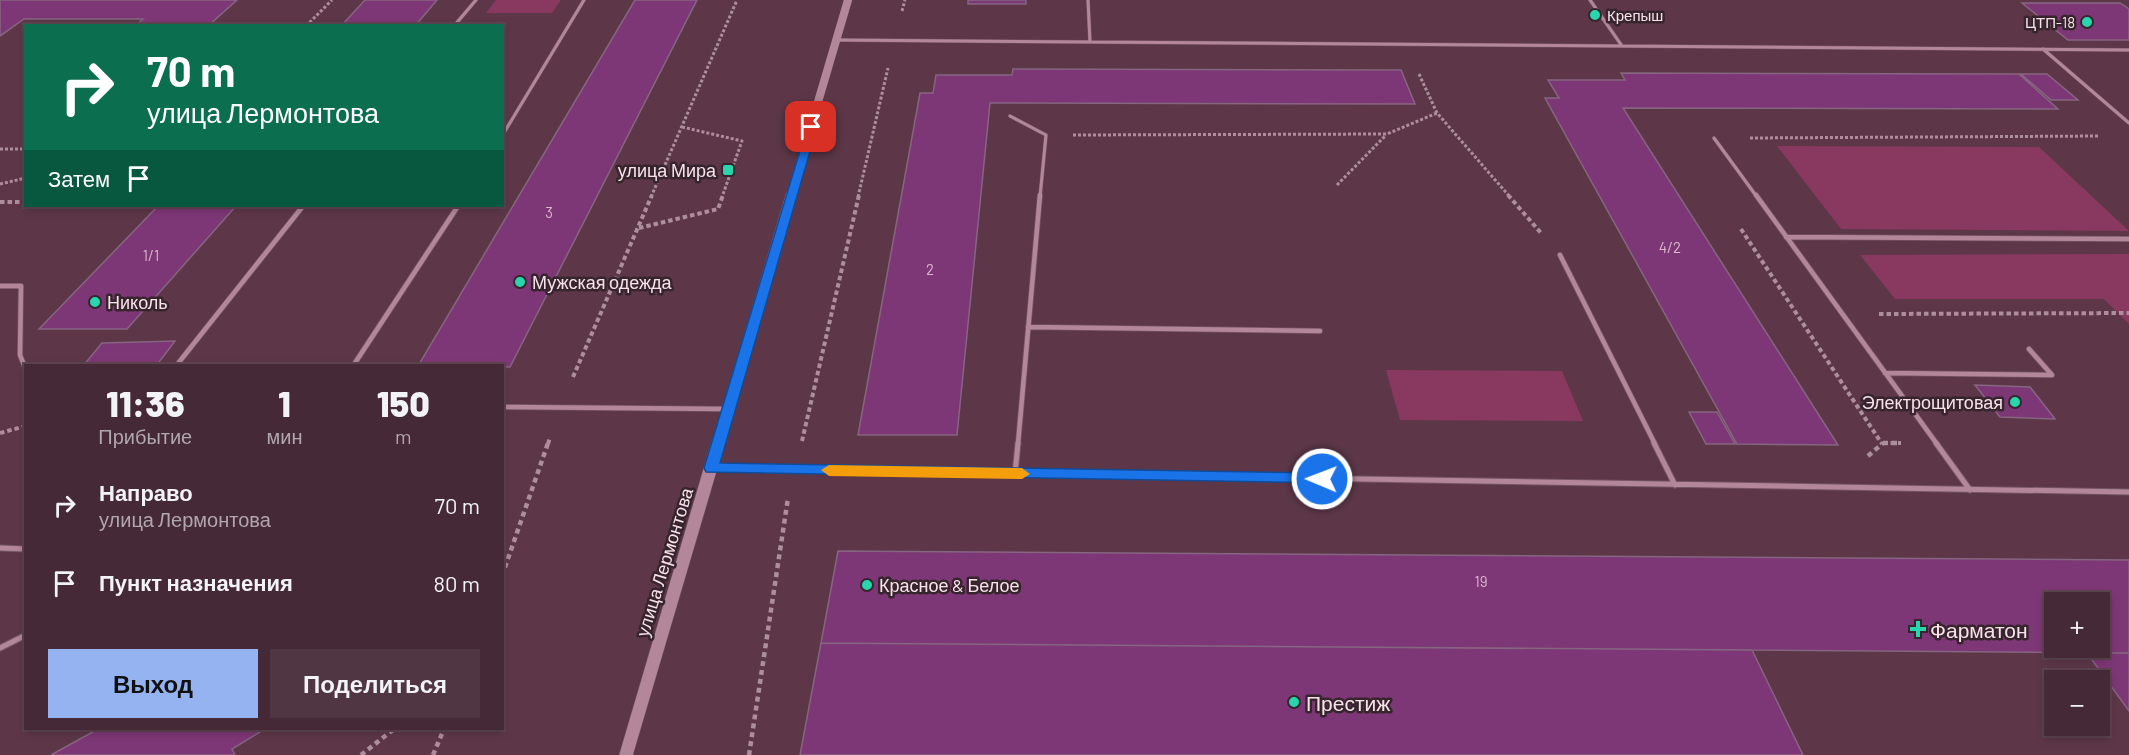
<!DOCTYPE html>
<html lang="ru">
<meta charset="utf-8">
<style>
body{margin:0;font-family:Barlow,sans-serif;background:#503542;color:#f1f3f6;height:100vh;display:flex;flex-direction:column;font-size:22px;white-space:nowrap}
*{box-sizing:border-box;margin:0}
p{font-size:20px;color:#b0a6ad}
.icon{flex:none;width:33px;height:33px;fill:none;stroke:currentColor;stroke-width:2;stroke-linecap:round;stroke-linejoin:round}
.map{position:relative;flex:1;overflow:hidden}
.sheet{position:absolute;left:24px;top:364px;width:480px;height:366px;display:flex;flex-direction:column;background:#462936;border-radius:0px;box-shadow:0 3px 9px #0003,0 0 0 2px #5e4551}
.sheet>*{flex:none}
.hud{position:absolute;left:24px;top:24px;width:480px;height:183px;border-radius:0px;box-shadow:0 3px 9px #0003,0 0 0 2px #5e4551;background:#0b6e4f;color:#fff;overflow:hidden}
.buttons{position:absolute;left:2044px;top:592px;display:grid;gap:12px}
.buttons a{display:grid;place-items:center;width:66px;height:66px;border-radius:0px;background:#462936;box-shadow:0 3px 9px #0003,0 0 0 2px #5e4551;font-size:30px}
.pin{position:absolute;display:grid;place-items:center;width:51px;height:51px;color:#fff;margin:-26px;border-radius:12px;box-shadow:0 3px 9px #0006}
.me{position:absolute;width:66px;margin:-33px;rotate:271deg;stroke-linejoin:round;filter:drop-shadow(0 0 4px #0008)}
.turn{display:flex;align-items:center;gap:21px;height:126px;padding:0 24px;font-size:27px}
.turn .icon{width:78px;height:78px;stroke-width:2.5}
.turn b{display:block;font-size:42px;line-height:51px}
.then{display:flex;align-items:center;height:57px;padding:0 24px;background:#0003;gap:12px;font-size:22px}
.eta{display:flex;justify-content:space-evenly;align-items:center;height:102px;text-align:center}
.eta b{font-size:36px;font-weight:800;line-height:42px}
.button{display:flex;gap:12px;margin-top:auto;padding:12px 24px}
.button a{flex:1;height:69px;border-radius:0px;background:#95b2f1;color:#111;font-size:24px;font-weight:800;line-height:69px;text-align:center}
.button a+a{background:#503542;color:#f1f3f6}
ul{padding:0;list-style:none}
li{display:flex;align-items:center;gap:18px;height:78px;padding:0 24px}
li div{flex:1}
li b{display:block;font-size:22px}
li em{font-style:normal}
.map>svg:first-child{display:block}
.green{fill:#89385f}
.building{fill:#7e3776;stroke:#866581;stroke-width:1.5;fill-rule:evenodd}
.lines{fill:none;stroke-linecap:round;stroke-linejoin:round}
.service-far2-casing{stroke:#755563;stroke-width:4}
.service-far1-casing{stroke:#755563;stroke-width:6}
.service-casing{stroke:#755563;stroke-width:7}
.tertiary-far2-casing{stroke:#755563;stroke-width:8}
.tertiary-far1-casing{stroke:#755563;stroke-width:11}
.tertiary-casing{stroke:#755563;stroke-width:14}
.path-far2{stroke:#ad8e9b;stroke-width:3;stroke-dasharray:3 2;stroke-linecap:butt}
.path-far1{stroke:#ad8e9b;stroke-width:4;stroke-dasharray:4.5 3;stroke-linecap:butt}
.path{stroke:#ad8e9b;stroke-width:4.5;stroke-dasharray:5 4;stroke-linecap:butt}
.service-far2{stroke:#b38799;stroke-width:3}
.service-far1{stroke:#b38799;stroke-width:4.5}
.service{stroke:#b38799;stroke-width:5}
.tertiary-far2{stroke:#b38799;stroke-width:8}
.tertiary-far1{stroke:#b38799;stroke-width:10}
.tertiary{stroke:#b38799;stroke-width:13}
.route{fill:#1a73e8;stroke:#114b97;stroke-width:1.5}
.slow{fill:#f59e0b}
.poi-dot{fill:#28d5ad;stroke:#37252d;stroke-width:2}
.labels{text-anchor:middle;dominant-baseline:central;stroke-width:5;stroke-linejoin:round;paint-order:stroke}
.far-poi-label{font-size:15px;fill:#f9e1ea;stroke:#37252d;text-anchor:start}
.number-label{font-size:15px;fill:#dab6cd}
.poi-label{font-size:18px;fill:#f9e1ea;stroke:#37252d;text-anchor:start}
.street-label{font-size:18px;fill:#f9e1ea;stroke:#37252d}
.near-poi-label{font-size:21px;fill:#f9e1ea;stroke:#37252d;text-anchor:start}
</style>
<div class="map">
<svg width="2129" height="755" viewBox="0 0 2129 755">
<rect width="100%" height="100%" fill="#5d3748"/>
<path class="green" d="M496,0H561L552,13H486Z
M1777,146L2039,147L2129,231L1841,229Z
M2129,254V324L2104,299H1895L1860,255Z
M1386,370L1562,371L1583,421L1400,420Z"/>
<path class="building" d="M0,0H237L208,26H135L143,19H24L0,36Z
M365,0H437L415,26H341Z
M635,0H697L510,367L418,366Z
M968,0H1026V4H968Z
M2022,3H2120L2129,9V40H2068Z
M1013,69L1401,70L1415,104L990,103L957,435H858L920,93H933L936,75H1012Z
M1621,73L2019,74L2058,109L1623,108L1838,445L1737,444L1545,98H1559L1548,80H1625Z
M2021,74H2047L2078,100H2051Z
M158,206H236L127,329H39Z
M175,341L156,366H83L102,343Z
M1975,385L2030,387L2055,419L2000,417Z
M1689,412H1717L1735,444H1706Z
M838,551L2129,560V653L821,643ZM2055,603H2100V648H2055Z
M821,643L1752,650L1803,755H800Z
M2087,653H2129V711Z
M98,729H265L232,749L235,755H51Z"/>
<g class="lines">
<defs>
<path id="service-far2" d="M1088,0L1090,42
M1590,0L1622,46
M454,26L476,0
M837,40L2129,50
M2043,49L2129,123
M1010,116L1046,135L1040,197
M502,136L584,0
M1714,138L1757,197"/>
<path id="service-far1" d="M1756,195L1937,444
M1786,237L2129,239
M1560,255L1655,444
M0,286H21L20,355L26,370
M1028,327L1320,331
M176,366L303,206
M353,366L458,206
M1885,373L2052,375L2029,349
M502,407L727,409
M1018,444L1040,195"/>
<path id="service" d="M1654,443L1675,485
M1936,443L1970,490
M713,468L2129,492
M1015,474L1018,443
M0,548L26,549
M0,648L26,635"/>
<path id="tertiary-far2" d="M790,197L848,0"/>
<path id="tertiary-far1" d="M717,444L791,195"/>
<path id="tertiary" d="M626,755L718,443"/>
</defs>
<use href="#service-far2" class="service-far2-casing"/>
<use href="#service-far1" class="service-far1-casing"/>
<use href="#service" class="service-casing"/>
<use href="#tertiary-far2" class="tertiary-far2-casing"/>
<use href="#tertiary-far1" class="tertiary-far1-casing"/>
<use href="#tertiary" class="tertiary-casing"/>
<path class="path-far2" d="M902,11L905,0
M306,26L332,0
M1419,74L1437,113L1510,197
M682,127L742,141L722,197
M1073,135L1387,134L1437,113
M1750,138L2100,136
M0,149H26
M0,184L26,178
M1337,185L1386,135
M651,197L737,0
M858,197L888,68"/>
<path class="path-far1" d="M1508,195L1541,233
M0,202H26
M639,228L718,209L723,195
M1741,229L1882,444
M1879,314L2129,313
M573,377L652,195
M0,433L26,426
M802,441L859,195
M1883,443H1901
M548,444L550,437"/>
<path class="path" d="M1883,443H1901
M1868,456L1883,443
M502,576L548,443
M361,755L394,729
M433,755L444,729
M749,755L788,498"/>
<use href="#service-far2" class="service-far2"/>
<use href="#service-far1" class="service-far1"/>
<use href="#service" class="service"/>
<use href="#tertiary-far2" class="tertiary-far2"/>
<use href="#tertiary-far1" class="tertiary-far1"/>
<use href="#tertiary" class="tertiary"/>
</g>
<path class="route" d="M808,124L817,127L720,463L1322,473L1327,475L1329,479L1327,483L706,472L704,468Z"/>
<path class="slow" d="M829,465L1022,468L1030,474L1022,479L829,476L821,470Z"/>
<g class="poi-dot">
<circle cx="1595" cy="15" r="6"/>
<circle cx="2087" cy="22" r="6"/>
<rect x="722" y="164" width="12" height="12" rx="3"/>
<circle cx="520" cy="282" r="6"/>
<circle cx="95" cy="302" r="6"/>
<circle cx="2015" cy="402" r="6"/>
<circle cx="867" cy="585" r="6"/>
<path d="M1915 620h6v6h6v6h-6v6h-6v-6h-6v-6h6z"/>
<circle cx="1294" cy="702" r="6"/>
</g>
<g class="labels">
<g class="far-poi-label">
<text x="1607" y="15">Крепыш</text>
<text x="2075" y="22" text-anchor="end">ЦТП-18</text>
</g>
<g class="number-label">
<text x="549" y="212">3</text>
<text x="1670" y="247">4/2</text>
<text x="151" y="255">1/1</text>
<text x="930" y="269">2</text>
<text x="1481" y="581">19</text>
</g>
<g class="poi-label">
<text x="716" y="170" text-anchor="end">улица Мира</text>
<text x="532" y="282">Мужская одежда</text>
<text x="107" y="302">Николь</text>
<text x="2003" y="402" text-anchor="end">Электрощитовая</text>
<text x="879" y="585">Красное &amp; Белое</text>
</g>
<g class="street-label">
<text transform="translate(664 562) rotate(-73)">улица Лермонтова</text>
</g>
<g class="near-poi-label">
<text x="1930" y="629">Фарматон</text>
<text x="1306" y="702">Престиж</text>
</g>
</g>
</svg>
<div class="buttons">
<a>+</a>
<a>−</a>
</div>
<div class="pin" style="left:811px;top:127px;background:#d93025"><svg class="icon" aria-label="arrive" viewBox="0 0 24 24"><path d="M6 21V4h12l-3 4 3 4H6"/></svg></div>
<svg class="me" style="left:1322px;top:479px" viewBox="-20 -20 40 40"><circle r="17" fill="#1a73e8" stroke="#fff" stroke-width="3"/><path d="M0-11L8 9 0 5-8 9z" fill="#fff"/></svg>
<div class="hud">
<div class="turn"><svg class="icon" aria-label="right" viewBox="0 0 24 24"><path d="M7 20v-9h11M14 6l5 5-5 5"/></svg><div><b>70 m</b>улица Лермонтова</div></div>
<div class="then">Затем<svg class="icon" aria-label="arrive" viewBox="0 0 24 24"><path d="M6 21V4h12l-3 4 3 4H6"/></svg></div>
</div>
<section class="sheet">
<div class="eta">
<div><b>11:36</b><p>Прибытие</p></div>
<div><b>1</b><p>мин</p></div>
<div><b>150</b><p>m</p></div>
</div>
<ul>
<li><svg class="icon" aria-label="right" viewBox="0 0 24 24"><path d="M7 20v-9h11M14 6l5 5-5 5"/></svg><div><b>Направо</b><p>улица Лермонтова</p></div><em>70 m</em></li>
<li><svg class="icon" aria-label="arrive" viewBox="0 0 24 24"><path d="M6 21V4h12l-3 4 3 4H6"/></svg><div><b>Пункт назначения</b></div><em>80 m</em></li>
</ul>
<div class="button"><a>Выход</a><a>Поделиться</a></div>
</section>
</div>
